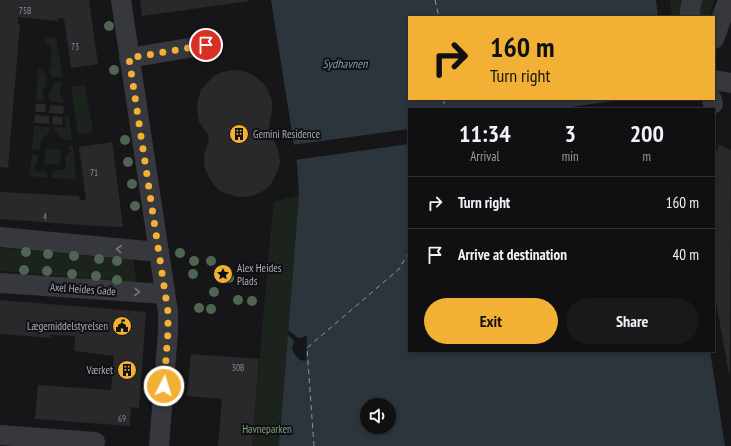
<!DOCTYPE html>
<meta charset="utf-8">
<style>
body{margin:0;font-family:"PT Sans Narrow",sans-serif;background:#19191b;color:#f1f3f6;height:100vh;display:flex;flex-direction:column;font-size:15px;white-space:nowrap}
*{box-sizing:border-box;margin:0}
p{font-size:13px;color:#9c9d9f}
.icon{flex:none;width:22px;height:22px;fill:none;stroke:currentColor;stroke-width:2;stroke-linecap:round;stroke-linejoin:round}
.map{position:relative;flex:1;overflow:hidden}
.side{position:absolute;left:408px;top:108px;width:307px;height:244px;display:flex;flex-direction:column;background:#101012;border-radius:0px;box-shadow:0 2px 6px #0003,0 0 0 1px #303032}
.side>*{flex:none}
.top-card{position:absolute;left:408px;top:16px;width:307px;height:84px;border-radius:0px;box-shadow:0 2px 6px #0003,0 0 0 1px #303032;background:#f2b134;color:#111;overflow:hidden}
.buttons{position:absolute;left:360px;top:398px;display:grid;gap:8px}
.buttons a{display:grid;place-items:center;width:36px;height:36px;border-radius:50%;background:#101012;box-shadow:0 2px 6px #0003,0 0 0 1px #303032;font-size:20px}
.pin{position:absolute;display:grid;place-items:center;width:34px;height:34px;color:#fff;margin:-17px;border:2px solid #fff;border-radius:50%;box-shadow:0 1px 4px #0007}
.me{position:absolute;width:44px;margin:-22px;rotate:5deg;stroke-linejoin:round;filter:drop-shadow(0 0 3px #0008)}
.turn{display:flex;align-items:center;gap:14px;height:84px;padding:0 16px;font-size:18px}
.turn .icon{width:52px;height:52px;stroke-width:2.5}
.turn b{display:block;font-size:28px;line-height:34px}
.eta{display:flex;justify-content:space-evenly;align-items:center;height:68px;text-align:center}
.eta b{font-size:24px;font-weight:600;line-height:28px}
.cta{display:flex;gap:8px;margin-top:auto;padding:8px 16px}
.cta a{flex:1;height:46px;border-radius:24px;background:#f2b134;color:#111;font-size:16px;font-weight:600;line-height:46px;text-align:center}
.cta a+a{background:#19191b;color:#f1f3f6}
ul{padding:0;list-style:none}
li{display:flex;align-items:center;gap:12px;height:52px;padding:0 16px;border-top:1px solid #303032}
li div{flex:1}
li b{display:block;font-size:15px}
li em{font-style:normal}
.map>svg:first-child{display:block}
.green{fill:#1c231d}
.water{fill:#2c353c;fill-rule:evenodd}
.pier{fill:#161618}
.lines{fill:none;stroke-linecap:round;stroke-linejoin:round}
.ferry{stroke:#7f9bb3;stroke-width:1;stroke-dasharray:5 4;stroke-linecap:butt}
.building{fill:#29292c}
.minor{stroke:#37383d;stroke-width:20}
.tree{fill:#506452}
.oneway{stroke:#757881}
.route{stroke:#f2b134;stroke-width:7;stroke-dasharray:0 12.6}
.labels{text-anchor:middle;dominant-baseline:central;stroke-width:4;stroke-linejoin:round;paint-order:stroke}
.number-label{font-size:9px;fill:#888b94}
.poi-label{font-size:11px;fill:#a8adb8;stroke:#111113;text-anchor:start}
.street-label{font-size:11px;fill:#a8adb8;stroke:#111113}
.park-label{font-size:11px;fill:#7fa381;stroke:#111113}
.water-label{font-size:12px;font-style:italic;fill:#7f9bb3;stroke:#111113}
</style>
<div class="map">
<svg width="731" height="446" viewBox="0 0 731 446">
<rect width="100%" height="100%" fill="#161618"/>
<path class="green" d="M670,0H684L683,17H672Z
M700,0H714L709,17H697Z
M44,37L56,38L63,77L53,78C50,73 48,71 52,65L50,57L52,50L49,45L45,43Z
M38,68C50,73 48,83 42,92L45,101L36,100Z
M61,82L60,93L65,103L50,101L48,96L52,90L53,83Z
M85,85L93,132L78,135L71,87Z
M65,117H69L72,140L66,141L63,138L59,137L53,127L65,128Z
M34,126L50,127L49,133C41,139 40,139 40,150L32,149Z
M73,145L76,180L52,178C51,169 55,169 63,170L66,167L65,158L70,151L68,146Z
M46,148L61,150L60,165L44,164Z
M32,154L38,155V160L34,166V170L38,172L43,171L47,172L48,178L29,176Z
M299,195L279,446H252L270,239L274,202Z
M0,248L112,258L133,256L137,286L115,285V280L0,271Z"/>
<path class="water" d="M271,0H656L658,17H409V99H671L673,109H409V351H710L725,446H279L299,195L297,164ZM367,405H389V427H367Z"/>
<path class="pier" d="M628,99H673L675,108L666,109H555Z
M409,129V144L295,160L292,145Z
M288,330L298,338L307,336L306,361L300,360L295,355L292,349L294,341L288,335Z"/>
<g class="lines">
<path class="ferry" d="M435,0L439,17
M444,99V109
M314,446L307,348L399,269L409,252"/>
</g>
<path class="building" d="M0,0H89L98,64L71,68L64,18H58V21L18,17V24H20L8,168L0,167Z
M140,0H249V1L142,16Z
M232,70L242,71L251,74L258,79L265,85L269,93L272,101V110L269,128L279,153L280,162L278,170L270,186L263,191L255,195L246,197H237L220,191L214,185L209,177L205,169L204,160L205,151L209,141L208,135L199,122L197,109L198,99L201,90L207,83L214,76L223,72Z
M36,104H46L45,112H35Z
M50,105L64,106L63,114L49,113Z
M35,115L49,116V124L34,123Z
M53,116L63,117L62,125L52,124Z
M112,142L123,227L98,226L0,219V192L79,196L80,200H86L79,147Z
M718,144L731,150L730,379L714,292V148L718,151Z
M0,300L146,312L139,408L131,407L130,426L35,419L38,385L111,390L114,356L74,351L75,336L51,335V338L0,334Z
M191,354L259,359L252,446H218L222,399L187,396Z"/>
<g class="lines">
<path class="minor" d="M121,0L168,312V332L159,446
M690,17V11L692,0
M714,39L728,0
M129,58L206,45
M714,80L731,83
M712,99L713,104
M0,237L158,252
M0,283L165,294
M0,435L95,442"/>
</g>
<g class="tree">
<circle cx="109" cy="26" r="5"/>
<circle cx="114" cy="70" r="5"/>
<circle cx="125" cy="140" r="5"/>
<circle cx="128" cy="162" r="5"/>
<circle cx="132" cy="184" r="5"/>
<circle cx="135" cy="206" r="5"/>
<circle cx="26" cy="252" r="5"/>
<circle cx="180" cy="253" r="5"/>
<circle cx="48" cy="254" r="5"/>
<circle cx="74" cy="256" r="5"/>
<circle cx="99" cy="259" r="5"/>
<circle cx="117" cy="261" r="5"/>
<circle cx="194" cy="261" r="5"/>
<circle cx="211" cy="261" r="5"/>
<circle cx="24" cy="270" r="5"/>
<circle cx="47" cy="271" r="5"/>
<circle cx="72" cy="274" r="5"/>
<circle cx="193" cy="274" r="5"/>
<circle cx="96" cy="276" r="5"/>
<circle cx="229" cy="278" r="5"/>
<circle cx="117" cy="280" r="5"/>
<circle cx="214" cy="292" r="5"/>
<circle cx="238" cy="300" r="5"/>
<circle cx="252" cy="301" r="5"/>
<circle cx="199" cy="308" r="5"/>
<circle cx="211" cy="309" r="5"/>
</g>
<defs><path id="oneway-chevron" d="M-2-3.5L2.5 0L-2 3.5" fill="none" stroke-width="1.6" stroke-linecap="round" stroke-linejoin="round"/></defs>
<g class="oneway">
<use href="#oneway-chevron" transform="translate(119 249) rotate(-174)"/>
<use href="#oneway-chevron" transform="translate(137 292) rotate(4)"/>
</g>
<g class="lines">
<path class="route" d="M164,386L168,332V312L129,58L206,45"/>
</g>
<defs>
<symbol id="building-disc" viewBox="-11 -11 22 22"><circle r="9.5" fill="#f2b134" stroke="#111113"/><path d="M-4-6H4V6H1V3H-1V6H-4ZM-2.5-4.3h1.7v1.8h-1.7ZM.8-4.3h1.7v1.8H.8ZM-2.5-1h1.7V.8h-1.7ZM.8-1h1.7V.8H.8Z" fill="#111"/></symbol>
<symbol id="sight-disc" viewBox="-11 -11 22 22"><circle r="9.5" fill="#f2b134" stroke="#111113"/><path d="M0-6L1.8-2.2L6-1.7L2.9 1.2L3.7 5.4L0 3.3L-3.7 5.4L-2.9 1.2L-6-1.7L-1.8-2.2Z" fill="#111"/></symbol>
<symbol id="civic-disc" viewBox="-11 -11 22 22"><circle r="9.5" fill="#f2b134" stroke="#111113"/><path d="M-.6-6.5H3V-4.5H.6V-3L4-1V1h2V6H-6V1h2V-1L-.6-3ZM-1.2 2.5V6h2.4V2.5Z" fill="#111"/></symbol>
</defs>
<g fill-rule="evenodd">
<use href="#building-disc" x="228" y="123" width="22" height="22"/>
<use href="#sight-disc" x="212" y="263" width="22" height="22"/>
<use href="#civic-disc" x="111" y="315" width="22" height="22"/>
<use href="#building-disc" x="116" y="359" width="22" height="22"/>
</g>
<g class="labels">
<g class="number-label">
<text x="25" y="10">75B</text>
<text x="75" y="46">73</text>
<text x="94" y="172">71</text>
<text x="45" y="216">4</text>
<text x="238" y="367">30B</text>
<text x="122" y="418">69</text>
</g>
<g class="poi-label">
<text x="253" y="134">Gemini Residence</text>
<text x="237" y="268">Alex Heides<tspan x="237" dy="13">Plads</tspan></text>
<text x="108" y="326" text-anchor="end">Lægemiddelstyrelsen</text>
<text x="113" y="370" text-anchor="end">Værket</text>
</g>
<g class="street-label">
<text transform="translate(83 289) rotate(4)">Axel Heides Gade</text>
</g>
<g class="park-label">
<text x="267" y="429">Havneparken</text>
</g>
<g class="water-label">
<text x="345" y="63">Sydhavnen</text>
</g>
</g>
</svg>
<div class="buttons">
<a><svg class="icon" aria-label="sound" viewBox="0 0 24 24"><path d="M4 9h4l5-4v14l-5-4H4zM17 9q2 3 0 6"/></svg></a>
</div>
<div class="pin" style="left:206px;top:45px;background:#d93025"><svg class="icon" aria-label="arrive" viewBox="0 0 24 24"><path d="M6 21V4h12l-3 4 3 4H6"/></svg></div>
<svg class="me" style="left:164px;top:386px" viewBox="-20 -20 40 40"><circle r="17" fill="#f2b134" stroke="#fff" stroke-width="3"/><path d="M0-11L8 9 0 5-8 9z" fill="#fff"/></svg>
<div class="top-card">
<div class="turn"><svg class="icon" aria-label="right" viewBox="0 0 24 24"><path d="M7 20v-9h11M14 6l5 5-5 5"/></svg><div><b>160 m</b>Turn right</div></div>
</div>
<section class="side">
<div class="eta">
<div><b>11:34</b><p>Arrival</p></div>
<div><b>3</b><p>min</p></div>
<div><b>200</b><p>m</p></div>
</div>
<ul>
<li><svg class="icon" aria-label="right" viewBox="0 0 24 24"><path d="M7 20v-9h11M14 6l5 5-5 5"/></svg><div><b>Turn right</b></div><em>160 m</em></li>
<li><svg class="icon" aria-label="arrive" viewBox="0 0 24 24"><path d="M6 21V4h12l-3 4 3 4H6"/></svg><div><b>Arrive at destination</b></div><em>40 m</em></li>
</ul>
<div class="cta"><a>Exit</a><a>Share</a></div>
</section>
</div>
